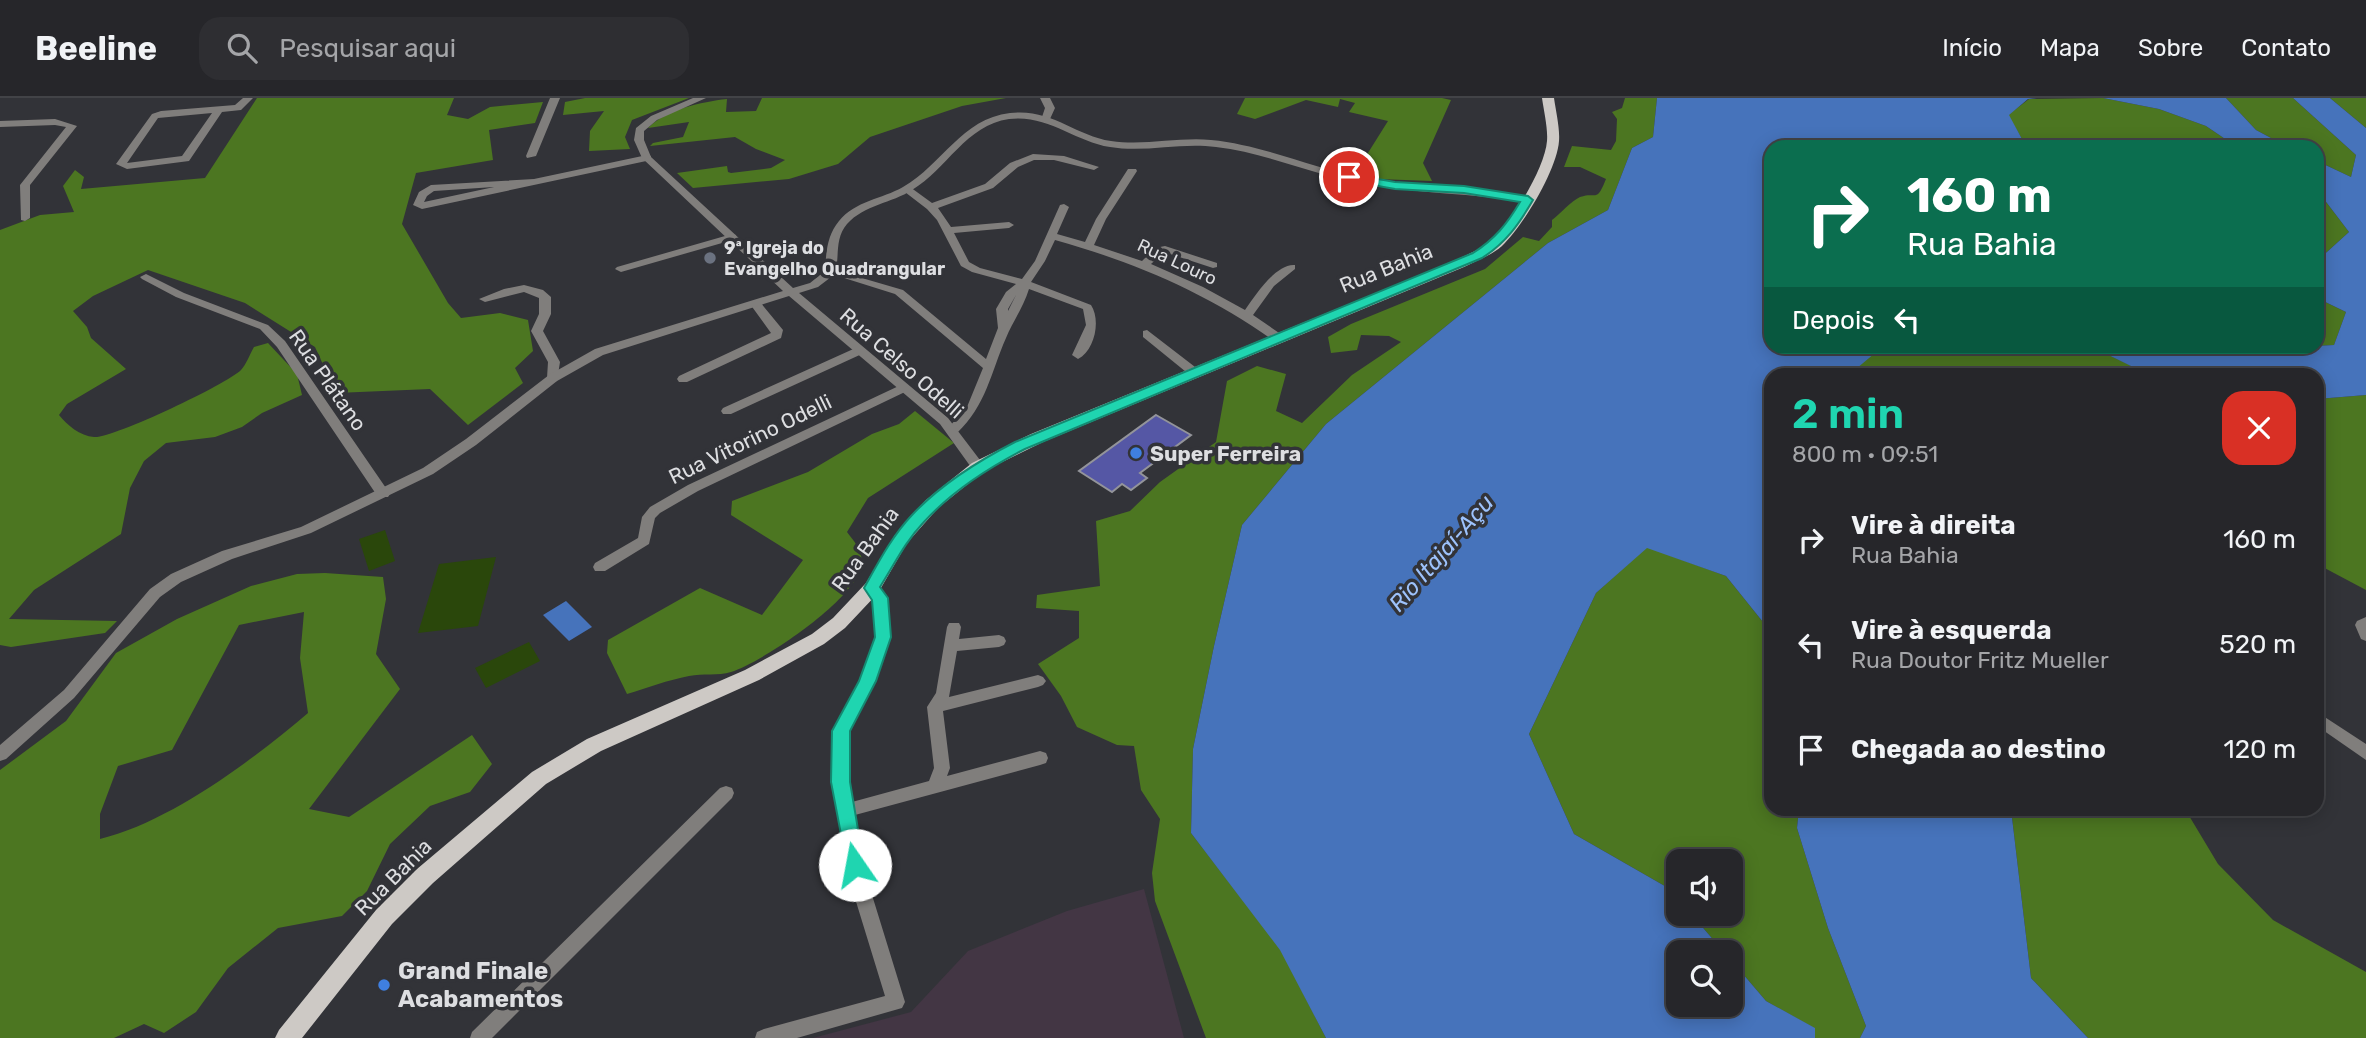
<!DOCTYPE html>
<html lang="pt">
<meta charset="utf-8">
<style>
body{margin:0;font-family:Rubik,sans-serif;background:#2e2e32;color:#f1f3f6;height:100vh;display:flex;flex-direction:column;font-size:26px;white-space:nowrap}
*{box-sizing:border-box;margin:0}
p{font-size:23px;color:#a4a5a8}
.icon{flex:none;width:38px;height:38px;fill:none;stroke:currentColor;stroke-width:2;stroke-linecap:round;stroke-linejoin:round}
.map{position:relative;flex:1;overflow:hidden}
.panel{position:absolute;left:1764px;top:270px;width:560px;height:448px;display:flex;flex-direction:column;background:#26262a;border-radius:21px;box-shadow:0 4px 18px #0003,0 0 0 2px #424347}
.panel>*{flex:none}
.top-card{position:absolute;left:1764px;top:42px;width:560px;height:214px;border-radius:21px;box-shadow:0 4px 18px #0003,0 0 0 2px #424347;background:#0b6e4f;color:#fff;overflow:hidden}
.tools{position:absolute;left:1666px;top:751px;display:grid;gap:14px}
.tools a{display:grid;place-items:center;width:77px;height:77px;border-radius:14px;background:#26262a;box-shadow:0 4px 18px #0003,0 0 0 2px #424347;font-size:35px}
.pin{position:absolute;display:grid;place-items:center;width:60px;height:60px;color:#fff;margin:-30px;border:4px solid #fff;border-radius:50%;box-shadow:0 2px 7px #0007}
.me{position:absolute;width:77px;margin:-38px;rotate:348deg;stroke-linejoin:round;filter:drop-shadow(0 0 5px #0008)}
.turn{display:flex;align-items:center;gap:24px;height:147px;padding:0 28px;font-size:32px}
.turn .icon{width:91px;height:91px;stroke-width:2.5}
.turn b{display:block;font-size:49px;line-height:60px}
.then{display:flex;align-items:center;height:66px;padding:0 28px;background:#0003;gap:14px;font-size:26px}
.round{display:grid;place-items:center;flex:none;width:74px;height:74px;border-radius:21px;background:#2e2e32}
.summary{display:flex;align-items:center;justify-content:space-between;height:119px;padding:0 28px}
h1{font-size:42px;font-weight:600;line-height:52px;color:#1fd5b0}
ul{padding:0;list-style:none}
li{display:flex;align-items:center;gap:21px;height:105px;padding:0 28px}
li div{flex:1}
li b{display:block;font-size:26px}
li em{font-style:normal}
header{display:flex;align-items:center;gap:42px;box-sizing:border-box;height:98px;padding:0 35px;background:#26262a;border-bottom:2px solid #424347}
header strong{font-size:33px}
nav{display:flex;gap:38px;margin-inline-start:auto;font-size:24px}
.search{width:490px;height:63px;background:#2e2e32;display:flex;align-items:center;gap:18px;box-sizing:border-box;padding:0 24px;border-radius:21px;color:#a4a5a8;font-size:26px}
.map>svg:first-child{display:block}
.industrial{fill:#433644}
.green{fill:#2a470b}
.forest{fill:#4c7621;fill-rule:evenodd}
.water{fill:#4673bb}
.building{fill:#5557a5;stroke:#93949a;stroke-width:2}
.lines{fill:none;stroke-linecap:round;stroke-linejoin:round}
.minor{fill:#807e7c;fill-rule:evenodd}
.tertiary{fill:#807e7c;fill-rule:evenodd}
.primary{fill:#cdc9c5;fill-rule:evenodd}
.route{fill:#1fd5b0;stroke:#148a72;stroke-width:2}
.worship-dot{fill:#6b7280;stroke:#323338;stroke-width:2.5}
.shop-dot{fill:#3f7fe0;stroke:#323338;stroke-width:2.5}
.labels{text-anchor:middle;dominant-baseline:central;stroke-width:7;stroke-linejoin:round;paint-order:stroke}
.far-poi-label{font-size:18px;font-weight:bold;fill:#dddee1;stroke:#323338;text-anchor:start}
.far-street-label{font-size:18px;fill:#dddee1;stroke:#323338}
.street-label{font-size:21px;fill:#dddee1;stroke:#323338}
.poi-label{font-size:21px;font-weight:bold;fill:#dddee1;stroke:#323338;text-anchor:start}
.water-label{font-size:23px;font-style:italic;fill:#9dc2fc;stroke:#323338}
.near-poi-label{font-size:24px;font-weight:bold;fill:#dddee1;stroke:#323338;text-anchor:start}
</style>
<header>
<strong>Beeline</strong>
<div class="search"><svg class="icon" aria-label="search" viewBox="0 0 24 24"><circle cx="10" cy="10" r="6"/><path d="M15 15l6 6"/></svg>Pesquisar aqui</div>
<nav><a>Início</a><a>Mapa</a><a>Sobre</a><a>Contato</a></nav>
</header>
<div class="map">
<svg width="2366" height="940" viewBox="0 0 2366 940">
<rect width="100%" height="100%" fill="#323338"/>
<path class="industrial" d="M1144,791L1184,940H813L911,914L968,853L1067,813Z"/>
<path class="green" d="M385,432L395,463L369,473L359,441Z
M496,459L478,528L418,535L439,466Z
M529,544L540,563L486,590L475,570Z"/>
<path class="forest" d="M257,0H454L447,17L468,21L490,9L543,4L535,25L489,32L493,62L416,75L402,126L448,205L461,220L500,215L528,222L533,253L515,270L523,285L468,327L430,291L336,295L315,249L245,205L148,172L93,198L73,213L87,229L91,240L126,271L67,306L59,317C67,327 80,338 94,339C112,341 227,286 241,272C246,267 250,256 254,249L268,245L297,276L302,297L262,315L242,329L215,339L166,345L144,363L130,390L121,436L34,492L9,521L117,523L105,535L11,549L0,547V132L40,117L74,114L63,88L75,72L84,79L81,91L205,80Z
M585,0H689L632,22L625,39L630,51L589,53L590,33L604,13L563,17L565,4Z
M762,0H1006L962,8L870,39L838,66L789,81L693,90L677,75L727,68L728,74L731,75L771,70L785,62L756,51L735,39L650,48L653,45L683,39L689,24L648,30C667,11 701,4 727,1L726,14L756,13Z
M1245,0H1442L1451,2L1423,65L1432,83L1377,81L1356,74L1388,23L1349,14L1355,5L1340,1L1338,9L1306,2L1255,21L1237,16Z
M1625,0H1657L1653,39L1632,50L1608,112L1548,145L1326,326L1242,427L1214,548L1193,651L1191,735L1281,852L1326,940H1206L1155,803L1152,775L1160,721L1141,692L1134,648L1117,647L1077,629L1061,598L1038,566L1079,540V513L1036,510L1037,497L1100,488L1096,423L1130,413L1160,384L1216,344L1227,283L1257,268L1286,276L1276,313L1302,325L1352,277L1401,244L1389,238L1361,237L1357,252L1331,255L1328,239L1351,226L1485,171L1523,139L1539,143L1552,129V122C1560,116 1571,103 1580,99C1597,93 1596,106 1606,81L1580,69H1564L1572,48L1611,52L1616,43L1617,21L1612,14L1622,10Z
M2103,0L2159,11L2206,28L2237,49H2016L2022,41L2008,17L2029,1Z
M2226,0H2293L2356,57L2351,79L2317,63V49H2288L2256,32Z
M2330,0H2366V30Z
M2317,92L2349,134L2317,163Z
M2317,200L2346,214L2334,247L2317,248Z
M1880,248L2092,249L2134,269L2138,276H1850Z
M2366,297V492L2317,466V301Z
M915,313L954,345L868,400L847,434C855,445 864,453 861,468C856,501 763,564 731,574C718,578 703,575 689,578C668,582 647,590 627,596L607,555L608,542L700,490L762,517L803,462L731,417L732,403L808,374L872,336L899,326Z
M1647,449L1726,478L1771,534V710L1799,711L1797,730L1828,830L1866,928L1860,940H1815L1814,930L1766,903L1731,862V854H1724L1691,816H1731V763H1678V801L1670,791L1574,736L1529,636L1596,495Z
M325,475L383,479L386,501L376,556L400,591L309,711L349,719L472,637L492,666L470,694L430,708L390,746L367,793L342,818L278,830L228,870L196,914L164,935L144,926L114,940H0V672L66,623L116,555L177,521L251,488L297,476ZM304,514L300,560L308,615C253,662 170,724 100,741V716L118,668L172,652L239,527Z
M2011,711H2185L2218,766L2273,822L2366,874V940H2088L2031,880Z"/>
<path class="water" d="M1657,0H2037L2028,1L2009,17L2022,41L2016,49H1771V248L1881,250L1850,276H1771V534L1726,478L1647,450L1596,495L1529,636L1574,736L1670,791L1678,801V816H1691L1724,854H1678V906H1731V862L1766,903L1815,930V940H1326L1280,852L1191,735L1193,651L1214,548L1242,427L1326,326L1548,145L1608,112L1632,50L1653,39Z
M2103,0H2226L2256,32L2288,49H2237L2206,28L2159,11Z
M2293,0H2330L2366,30V297L2317,301V276H2138L2133,269L2092,249L2275,250L2334,247L2346,214L2317,200V163L2349,134L2317,92V63L2351,79L2356,57Z
M566,503L592,529L569,543L543,517Z
M1799,711H2011L2031,880L2088,940H1860L1866,928L1828,830L1797,730Z"/>
<path class="building" d="M1156,317L1191,337L1140,375L1147,380L1131,392L1122,386L1112,394L1079,373Z"/>
<g class="lines">
<path class="minor" d="M243,0H253L241,12L222,14L189,63L127,71L116,66L152,16L161,13L235,7ZM212,15L182,58L127,65L158,20Z
M550,0H560L536,58L527,60L526,58Z
M1040,0H1050L1055,10L1050,21L1042,19L1045,10Z
M55,21L77,28L30,87V120L25,123L21,122L20,87L66,29L55,27L0,29V23Z
M1033,56L1064,58L1099,69L1094,72L1054,62H1034L1018,69L993,90L938,110L951,129L1009,124L1014,127L1009,130L954,135L969,164L980,170L1022,181L1035,163L1060,107L1064,106L1069,109L1057,136L1085,144L1096,121L1128,71H1136L1137,73L1106,121L1094,147L1142,163L1155,150L1165,148L1217,165V169L1213,170L1164,154L1151,166L1203,189L1245,212C1255,198 1276,165 1295,167V171L1274,188L1253,217L1282,237V243H1274C1207,195 1134,164 1055,142L1045,163L1031,184L1091,207C1101,222 1095,252 1078,261L1072,257L1086,227L1083,211L1029,191C1024,208 1013,223 1006,240C991,274 986,308 957,335H949L947,332L949,329L967,309L983,270L895,196L825,174L831,171L903,192L986,261L998,230L996,211L1006,194L1016,186L972,174L961,168L937,122L927,111L901,91L910,89L932,105L985,86L1010,65ZM1016,197L1008,213V211Z
M647,57L651,58V62L422,111L413,107L419,94L431,87L534,81ZM494,89L424,104L427,98L434,93Z
M732,136L736,137V141L621,174L615,171L617,169Z
M146,176L184,195L268,227L285,243L388,393L390,396L388,399H378L277,249L260,231L176,199L142,181L140,179Z
M524,187L543,192L551,199V216L543,233L560,264L557,283L553,284L547,280L548,264L531,233L539,216V200L524,194L485,204L479,201L504,191Z
M756,203L760,204L783,232L781,240L687,284H679L677,281L679,278L771,235L750,206Z
M1147,232L1199,272L1201,275L1199,278H1191L1143,239V233Z
M860,248L866,252L864,255L731,316H723L721,313L723,310Z
M903,286L907,287L909,290L907,293L698,393L660,415L655,420L649,446L605,473H595L593,469L595,465L638,440L642,419L650,409L688,387Z
M872,485L877,486L887,500L890,539L875,583L849,633L848,684L852,704L929,683L934,670L927,609L936,595L947,529L949,525H959L961,529L959,541L999,537L1004,539L1006,543L1004,547L999,549L957,553L949,599L1038,577L1043,579L1046,583L1043,587L1038,589L943,613L950,670L947,678L1040,653L1046,655L1048,660L1046,665L1040,667L855,717L868,784L905,904L902,910L797,940H755L757,934L764,931L885,898L850,784L832,684L833,633L859,583L876,539L873,501L865,490L867,486Z
M2366,519V543L2361,541L2355,527L2357,523Z
M2317,614L2366,646V662L2317,628Z
M726,688L732,690L734,695L732,700L492,940H470L472,934L720,690Z"/>
<path class="tertiary" d="M693,0H706L657,22L644,33V42L651,59L793,190L810,185L825,173C826,155 827,137 839,123C855,103 882,101 903,89C943,66 961,21 1010,15C1051,10 1074,37 1111,43C1144,48 1178,39 1211,42C1264,47 1313,71 1365,80C1419,89 1474,89 1528,99L1533,102L1528,105C1474,95 1419,96 1365,86C1314,77 1267,55 1216,49C1180,44 1145,55 1110,49C1074,43 1047,16 1009,21C966,27 947,71 912,92C892,105 864,107 847,126C834,141 840,160 835,176L818,189L799,195L948,320L983,366L985,369L983,372H973L940,326L789,198L603,257L557,283L476,347L433,376L311,435L232,461L181,484L160,499L74,600L6,661L0,663V647L64,592L150,491L171,476L222,453L301,429L423,370L466,341L549,277L595,251L783,193L642,60L634,42L636,30L651,18Z"/>
<path class="primary" d="M1542,0H1554C1556,14 1560,30 1559,43C1557,72 1523,128 1502,148C1492,157 1476,163 1464,169L1043,344L984,373L938,410L907,445L878,495L845,530L824,546L759,582L601,653L546,686L433,785L392,826L302,940H275L279,932L376,812L417,771L532,674L587,641L745,572L812,536L833,520L866,485L895,437L926,402L972,365L1031,336L1454,163C1466,157 1482,151 1492,142C1512,124 1545,70 1547,43C1548,30 1544,14 1542,0Z"/>
</g>
<path class="route" d="M1349,76L1395,84L1464,88L1528,98L1533,102C1519,126 1506,145 1482,160L1025,351C988,370 951,394 923,425C905,444 894,467 880,489L888,500L891,539L876,583L850,633V684L864,767L861,773L855,775L848,773L831,684L832,633L859,583L875,539L872,502L864,490C878,465 892,438 912,417C941,386 978,363 1015,344L1473,155C1495,141 1507,126 1520,104L1464,95L1395,91L1344,82V77Z"/>
<circle class="worship-dot" cx="710" cy="160" r="7"/>
<g class="shop-dot">
<circle cx="1136" cy="355" r="7"/>
<circle cx="384" cy="887" r="7"/>
</g>
<g class="labels">
<g class="far-poi-label">
<text x="724" y="150">9ª Igreja do<tspan x="724" dy="21">Evangelho Quadrangular</tspan></text>
</g>
<g class="far-street-label">
<text transform="translate(1177 164) rotate(25)">Rua Louro</text>
</g>
<g class="street-label">
<text transform="translate(1386 170) rotate(-22)">Rua Bahia</text>
<text transform="translate(902 265) rotate(41)">Rua Celso Odelli</text>
<text transform="translate(328 282) rotate(55)">Rua Plátano</text>
<text transform="translate(750 341) rotate(-26)">Rua Vitorino Odelli</text>
<text transform="translate(865 451) rotate(-54)">Rua Bahia</text>
<text transform="translate(393 779) rotate(-45)">Rua Bahia</text>
</g>
<g class="poi-label">
<text x="1150" y="355">Super Ferreira</text>
</g>
<g class="water-label">
<text transform="translate(1441 455) rotate(-49)">Rio Itajaí-Açu</text>
</g>
<g class="near-poi-label">
<text x="398" y="873">Grand Finale<tspan x="398" dy="28">Acabamentos</tspan></text>
</g>
</g>
</svg>
<div class="tools">
<a><svg class="icon" aria-label="sound" viewBox="0 0 24 24"><path d="M4 9h4l5-4v14l-5-4H4zM17 9q2 3 0 6"/></svg></a>
<a><svg class="icon" aria-label="search" viewBox="0 0 24 24"><circle cx="10" cy="10" r="6"/><path d="M15 15l6 6"/></svg></a>
</div>
<div class="pin" style="left:1349px;top:79px;background:#d93025"><svg class="icon" aria-label="arrive" viewBox="0 0 24 24"><path d="M6 21V4h12l-3 4 3 4H6"/></svg></div>
<svg class="me" style="left:855px;top:767px" viewBox="-20 -20 40 40"><circle r="19" fill="#fff"/><path d="M0-13L10 11 0 6-10 11z" fill="#1fd5b0"/></svg>
<div class="top-card">
<div class="turn"><svg class="icon" aria-label="right" viewBox="0 0 24 24"><path d="M7 20v-9h11M14 6l5 5-5 5"/></svg><div><b>160 m</b>Rua Bahia</div></div>
<div class="then">Depois<svg class="icon" aria-label="left" viewBox="0 0 24 24"><path d="M17 20v-9H6M10 6l-5 5 5 5"/></svg></div>
</div>
<section class="panel">
<div class="summary"><div><h1>2 min</h1><p>800 m · 09:51</p></div><a class="round" style="background:#d93025;color:#fff"><svg class="icon" aria-label="close" viewBox="0 0 24 24"><path d="M6 6l12 12M18 6L6 18"/></svg></a></div>
<ul>
<li><svg class="icon" aria-label="right" viewBox="0 0 24 24"><path d="M7 20v-9h11M14 6l5 5-5 5"/></svg><div><b>Vire à direita</b><p>Rua Bahia</p></div><em>160 m</em></li>
<li><svg class="icon" aria-label="left" viewBox="0 0 24 24"><path d="M17 20v-9H6M10 6l-5 5 5 5"/></svg><div><b>Vire à esquerda</b><p>Rua Doutor Fritz Mueller</p></div><em>520 m</em></li>
<li><svg class="icon" aria-label="arrive" viewBox="0 0 24 24"><path d="M6 21V4h12l-3 4 3 4H6"/></svg><div><b>Chegada ao destino</b></div><em>120 m</em></li>
</ul>
</section>
</div>
